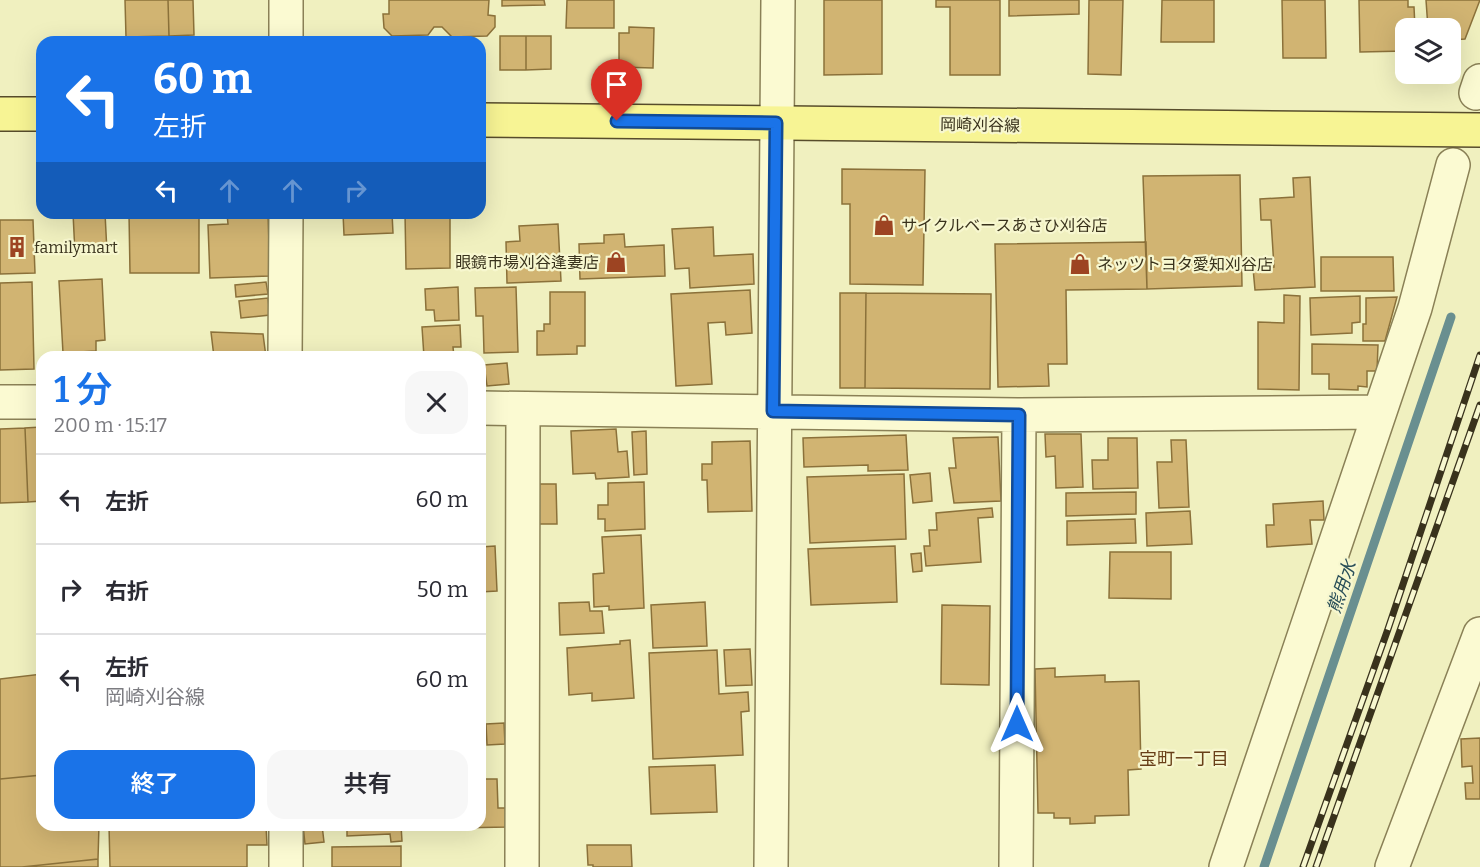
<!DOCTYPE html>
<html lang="ja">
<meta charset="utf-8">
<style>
body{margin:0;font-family:Bitter,"Noto Sans JP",serif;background:#f7f7f7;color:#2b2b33;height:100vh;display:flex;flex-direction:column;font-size:22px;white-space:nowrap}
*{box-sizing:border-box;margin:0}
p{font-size:20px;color:#7c7c81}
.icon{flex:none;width:33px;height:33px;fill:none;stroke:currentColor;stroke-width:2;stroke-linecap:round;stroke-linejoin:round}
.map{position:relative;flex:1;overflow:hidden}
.side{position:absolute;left:36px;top:351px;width:450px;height:480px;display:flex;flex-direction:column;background:#fff;border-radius:18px;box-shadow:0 6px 24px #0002}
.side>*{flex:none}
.guide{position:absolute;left:36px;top:36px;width:450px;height:183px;border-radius:18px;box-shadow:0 6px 24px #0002;background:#1a73e8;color:#fff;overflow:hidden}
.controls{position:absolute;left:1395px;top:18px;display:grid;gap:12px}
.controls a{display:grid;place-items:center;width:66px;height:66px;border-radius:12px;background:#fff;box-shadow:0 6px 24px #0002;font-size:30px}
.pin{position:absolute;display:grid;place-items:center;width:51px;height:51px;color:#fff;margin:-62px -26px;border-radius:50% 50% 50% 0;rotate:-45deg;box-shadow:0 0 6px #0007}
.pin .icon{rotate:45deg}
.me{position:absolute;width:66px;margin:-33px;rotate:0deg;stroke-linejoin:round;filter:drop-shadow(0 0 4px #0008)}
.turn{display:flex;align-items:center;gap:21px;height:126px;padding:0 18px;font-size:27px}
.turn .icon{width:78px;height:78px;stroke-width:2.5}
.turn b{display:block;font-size:42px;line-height:51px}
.lanes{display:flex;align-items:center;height:57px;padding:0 18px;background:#0003;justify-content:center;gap:30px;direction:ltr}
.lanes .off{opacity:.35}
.round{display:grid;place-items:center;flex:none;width:63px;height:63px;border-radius:18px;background:#f7f7f7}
.summary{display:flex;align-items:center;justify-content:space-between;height:102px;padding:0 18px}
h1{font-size:36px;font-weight:600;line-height:45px;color:#1a73e8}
.button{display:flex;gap:12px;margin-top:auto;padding:12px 18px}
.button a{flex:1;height:69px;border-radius:18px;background:#1a73e8;color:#fff;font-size:24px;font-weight:600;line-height:69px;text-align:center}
.button a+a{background:#f7f7f7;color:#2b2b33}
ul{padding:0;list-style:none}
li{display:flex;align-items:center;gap:18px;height:90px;padding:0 18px;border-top:2px solid #e1e1e2}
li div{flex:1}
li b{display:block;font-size:22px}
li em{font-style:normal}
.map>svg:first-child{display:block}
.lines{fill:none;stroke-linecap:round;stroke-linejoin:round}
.stream{stroke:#698f90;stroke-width:9}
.building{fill:#d1b472;stroke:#8b713a;stroke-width:1.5}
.minor-casing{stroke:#8a8056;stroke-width:36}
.major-casing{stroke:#574c2b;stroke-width:36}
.minor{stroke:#fbfad2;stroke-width:33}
.major{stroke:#f7f494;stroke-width:33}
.rail-casing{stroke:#39321c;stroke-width:7}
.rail{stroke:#f7f7cf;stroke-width:4.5;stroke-dasharray:14;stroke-linecap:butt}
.route-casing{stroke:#114b97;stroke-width:15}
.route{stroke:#1a73e8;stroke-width:10}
.labels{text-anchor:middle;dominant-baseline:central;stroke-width:4.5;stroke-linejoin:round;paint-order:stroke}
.street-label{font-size:16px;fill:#39321c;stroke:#f7f7cf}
.poi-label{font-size:16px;fill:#39321c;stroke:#f7f7cf;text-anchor:start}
.water-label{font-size:18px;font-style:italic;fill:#2a4f59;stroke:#f7f7cf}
.neighbourhood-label{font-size:18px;fill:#683f18;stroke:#f7f7cf}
</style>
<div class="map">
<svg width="1480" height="867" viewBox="0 0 1480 867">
<rect width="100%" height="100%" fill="#f0f0bf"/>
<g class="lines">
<path class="stream" d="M1264,867L1451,317"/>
</g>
<path class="building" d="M125,0H168L169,36L126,37Z
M168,0H193L194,35L169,36Z
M389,0H489L488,15L495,16V27L487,36L452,37L442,27H434L428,35L392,36L384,28L383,14H389Z
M502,0H544L545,5L502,6Z
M567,0H614V28H566Z
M824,0H882V74L824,75Z
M936,0H1000V75H950V7H936Z
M1009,0H1079V14L1009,16Z
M1089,0H1123L1121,75L1088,74Z
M1162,0H1214V42H1161Z
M1282,0H1325L1326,58H1283Z
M1359,0H1408V7H1414L1415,28H1406V51L1360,52Z
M1426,0H1480L1465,39L1450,40V28H1428Z
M629,27L654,28L653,68L619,67V33H629Z
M500,36H526V70H500Z
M526,36H551V69L526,70Z
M842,169L925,170L923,285L850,284V204H842Z
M1240,175L1242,286L1147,289L1143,176Z
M1310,177L1315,287L1255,290L1253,268L1274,267L1271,220H1261L1260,199L1294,197L1293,178Z
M73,213H105L107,252L75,253Z
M129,213H199V273H130Z
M236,213H268L270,276L210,278L208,225L228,224L227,214Z
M343,213H392L393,233L344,235Z
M405,213H477L450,214V268L406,269Z
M0,220H33L35,273L0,274Z
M558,224L561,281L507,283L506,242L520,241L519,226Z
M713,227L714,256L753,254L754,284L690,288L689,268L675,269L672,229Z
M624,234L625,247L664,245L665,276L580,279L579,244L604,243V235Z
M1146,242L1147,289L1066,290L1067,364H1048L1049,386L998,387L995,244Z
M1321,257H1393L1394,291H1321Z
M102,279L105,340L96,341V351L63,353L59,281Z
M32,282L34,369L0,370V283Z
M266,282L268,294L236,297L235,285Z
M458,287L459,320L435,321L434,310H426L425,289Z
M516,287L518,352L484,353L483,316H476L475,288Z
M750,290L752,333L726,335L725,322L708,323L712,384L676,386L671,294Z
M550,292H585V346H577V354L537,355V331H544V324H550Z
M840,293H866L865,388H840Z
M866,293L991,294L990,389L865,388Z
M1284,295L1300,296L1299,390L1258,389V322L1284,323Z
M1360,296V322L1352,323V333L1311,335L1310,298Z
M1397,297L1385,341H1363V324H1366V298Z
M268,298L270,315L241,318L239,301Z
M460,325L461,347H453L454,357H424L422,327Z
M211,332L263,334L266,357H214Z
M1312,344L1378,345L1377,371H1367V387L1358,386V390L1329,389V374H1312Z
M507,363L509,384L487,386L484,365Z
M41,427L42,501L28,502L25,428Z
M25,428L28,502L0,503V429Z
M616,429L618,452L627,451L629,477L596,479L595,473L573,474L571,431Z
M646,431L647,474L634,475L632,432Z
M1045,434H1081L1083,487L1056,488L1055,456L1046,457Z
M906,435L908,470L868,471V465L804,467L803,438Z
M998,437L1001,501L954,503L949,468H956L953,438Z
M1108,438H1137L1138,488L1093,489L1092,460H1108Z
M1171,440H1186L1189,507L1159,508L1157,462H1172Z
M750,441L752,511L708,512L707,480H702V464H712V442Z
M930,473L932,501L913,503L910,475Z
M904,474L906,539L810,543L807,477Z
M644,482L645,529L605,531V519H598V505H608V483Z
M538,484H556L557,524H539Z
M1136,492V514L1066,516V493Z
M1323,501L1324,520H1310L1312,544L1267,547L1266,525H1274L1273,504Z
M992,508L993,517L978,518L981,562L926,566L924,546H930L929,530H937L936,513Z
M1190,511L1192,544L1147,546L1146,513Z
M1135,519L1136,543L1067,545V521Z
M641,535L644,608L609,610V606L594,607L593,574L604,573L602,537Z
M495,546L497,591L480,592V547Z
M895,546L897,602L811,605L808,549Z
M1110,552H1171V599L1109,598Z
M921,553L922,571L913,572L911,554Z
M589,602L590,611H602L604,633L560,635L559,603Z
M705,602L707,646L653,648L651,605Z
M942,605L990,606L989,685L941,684Z
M630,640L634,698L592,701V693L569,695L567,648L620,644V641Z
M750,649L752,685L726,686L724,650Z
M717,650L719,694L748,692L749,711L741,712L743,755L653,759L649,653Z
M1055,668V677L1105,675V682L1139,681L1141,769L1128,770L1129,815L1095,816V823L1070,824V818H1054V813H1038L1035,669Z
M42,674V775L0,779V679Z
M504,723L505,744L487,745L486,724Z
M1480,738V799H1466L1465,783H1473L1472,766L1462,767L1461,739Z
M480,742H483V764H480Z
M715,765L717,812L651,814L649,767Z
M480,773H484V779H497L498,808H506L507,827L457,828V825H480Z
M42,775V825H99L98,859L22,867H0V779Z
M109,825H266L267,845H247V867H110Z
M303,825H322L324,842L305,844Z
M347,825H401L402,841L391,842L390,834L347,836Z
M587,845H631L632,867H593V865H588Z
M401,846V867H332V847Z
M98,859V867H22Z"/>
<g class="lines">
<defs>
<path id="minor" d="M286,0V42
M1476,93L1480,81
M285,357L286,213
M0,402H42
M480,408L1019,415L1379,412
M286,867V825
M522,867L523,409
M771,867L778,0
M1016,867L1019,415
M1226,867L1415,308L1453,165
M1392,867L1480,634"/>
<path id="major" d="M0,114H42
M480,120L1480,130"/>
</defs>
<use href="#minor" class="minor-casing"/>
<use href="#major" class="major-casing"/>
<use href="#minor" class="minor"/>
<use href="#major" class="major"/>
<defs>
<path id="rail" d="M1303,867L1388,629L1480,355
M1316,867L1480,405"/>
</defs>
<use href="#rail" class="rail-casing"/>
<use href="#rail" class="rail"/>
</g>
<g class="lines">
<defs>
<path id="route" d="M617,121L776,123L773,411L1019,415L1017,724"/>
</defs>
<use href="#route" class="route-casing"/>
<use href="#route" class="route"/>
</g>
<defs>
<symbol id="shop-bare" viewBox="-9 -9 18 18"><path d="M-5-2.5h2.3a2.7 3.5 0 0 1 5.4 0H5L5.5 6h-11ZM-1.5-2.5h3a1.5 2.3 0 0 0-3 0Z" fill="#9d4422" stroke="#f7f7cf" stroke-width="2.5" paint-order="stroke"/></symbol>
<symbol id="building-bare" viewBox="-9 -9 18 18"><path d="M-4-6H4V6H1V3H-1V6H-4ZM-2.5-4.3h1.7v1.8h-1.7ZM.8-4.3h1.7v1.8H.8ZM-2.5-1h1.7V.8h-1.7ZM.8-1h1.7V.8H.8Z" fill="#9d4422" stroke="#f7f7cf" stroke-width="2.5" paint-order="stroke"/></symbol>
</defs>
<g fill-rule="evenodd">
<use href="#shop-bare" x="869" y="210" width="30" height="30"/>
<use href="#building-bare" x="2" y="232" width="30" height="30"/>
<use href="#shop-bare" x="601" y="247" width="30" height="30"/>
<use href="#shop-bare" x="1065" y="249" width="30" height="30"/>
</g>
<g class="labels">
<g class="street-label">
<text transform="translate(980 125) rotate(1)">岡崎刈谷線</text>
</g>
<g class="poi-label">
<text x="901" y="225">サイクルベースあさひ刈谷店</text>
<text x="34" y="247">familymart</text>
<text x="599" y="262" text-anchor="end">眼鏡市場刈谷逢妻店</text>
<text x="1097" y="264">ネッツトヨタ愛知刈谷店</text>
</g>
<g class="water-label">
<text transform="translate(1342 587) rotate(-71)">熊用水</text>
</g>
<g class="neighbourhood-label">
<text x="1184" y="759">宝町一丁目</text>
</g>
</g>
</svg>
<div class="controls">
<a><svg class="icon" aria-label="layers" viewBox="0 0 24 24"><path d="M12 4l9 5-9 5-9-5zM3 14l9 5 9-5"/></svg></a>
</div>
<div class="pin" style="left:617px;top:121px;background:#d93025"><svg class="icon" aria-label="arrive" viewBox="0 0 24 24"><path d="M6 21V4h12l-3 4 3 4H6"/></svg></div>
<svg class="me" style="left:1017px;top:724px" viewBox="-20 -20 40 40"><path d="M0-17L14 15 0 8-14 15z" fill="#1a73e8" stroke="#fff" stroke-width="4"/></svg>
<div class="guide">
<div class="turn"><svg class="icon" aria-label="left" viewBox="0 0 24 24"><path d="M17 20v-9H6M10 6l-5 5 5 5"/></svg><div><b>60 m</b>左折</div></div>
<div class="lanes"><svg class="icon" aria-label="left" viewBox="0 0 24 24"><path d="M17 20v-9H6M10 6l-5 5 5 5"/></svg><svg class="icon off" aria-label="ahead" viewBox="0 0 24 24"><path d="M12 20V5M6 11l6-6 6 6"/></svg><svg class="icon off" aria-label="ahead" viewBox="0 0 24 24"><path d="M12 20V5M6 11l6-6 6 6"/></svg><svg class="icon off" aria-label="right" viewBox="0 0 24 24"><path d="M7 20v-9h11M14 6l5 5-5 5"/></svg></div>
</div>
<section class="side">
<div class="summary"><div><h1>1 分</h1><p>200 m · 15:17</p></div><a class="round"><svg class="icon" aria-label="close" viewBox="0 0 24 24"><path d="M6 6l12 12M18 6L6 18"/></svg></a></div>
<ul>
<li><svg class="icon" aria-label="left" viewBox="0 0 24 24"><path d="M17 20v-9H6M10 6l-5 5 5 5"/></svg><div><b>左折</b></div><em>60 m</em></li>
<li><svg class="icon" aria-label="right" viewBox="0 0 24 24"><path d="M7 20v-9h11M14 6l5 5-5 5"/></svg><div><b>右折</b></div><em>50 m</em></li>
<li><svg class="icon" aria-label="left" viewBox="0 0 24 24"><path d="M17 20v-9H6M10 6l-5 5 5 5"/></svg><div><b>左折</b><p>岡崎刈谷線</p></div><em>60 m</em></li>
</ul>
<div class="button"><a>終了</a><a>共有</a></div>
</section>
</div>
